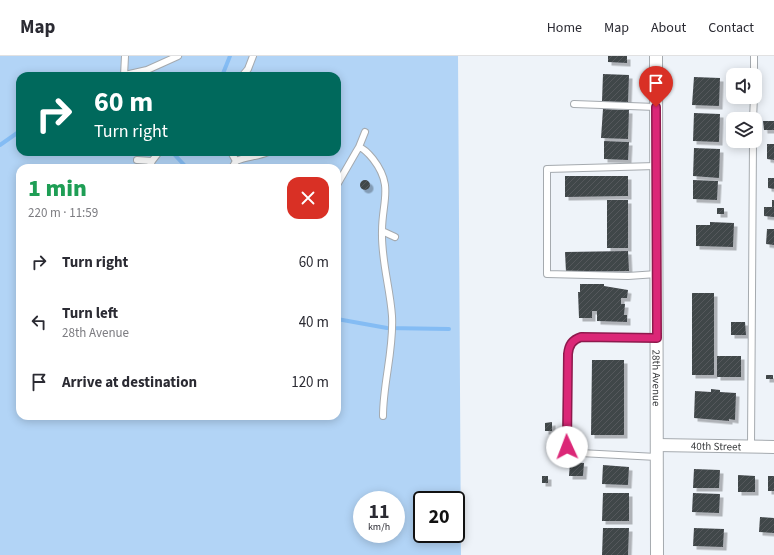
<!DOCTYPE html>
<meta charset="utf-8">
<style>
body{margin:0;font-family:"Source Sans 3",sans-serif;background:#f2f2f3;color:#2b2b33;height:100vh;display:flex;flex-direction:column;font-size:15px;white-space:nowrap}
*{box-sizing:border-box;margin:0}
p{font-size:13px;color:#7c7c81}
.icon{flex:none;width:22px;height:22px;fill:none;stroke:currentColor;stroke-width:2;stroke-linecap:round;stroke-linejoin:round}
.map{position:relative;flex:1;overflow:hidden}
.drawer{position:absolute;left:16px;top:108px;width:325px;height:256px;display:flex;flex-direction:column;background:#fff;border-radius:12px;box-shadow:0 2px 10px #0003}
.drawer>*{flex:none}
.hud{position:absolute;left:16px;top:16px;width:325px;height:84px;border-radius:12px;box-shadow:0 2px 10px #0003;background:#00695c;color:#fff;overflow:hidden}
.tools{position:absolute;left:726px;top:12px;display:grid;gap:8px}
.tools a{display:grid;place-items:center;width:36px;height:36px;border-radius:8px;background:#fff;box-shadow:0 2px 10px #0003;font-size:20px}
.speed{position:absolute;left:353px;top:435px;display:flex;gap:8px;font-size:20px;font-weight:700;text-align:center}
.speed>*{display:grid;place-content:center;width:52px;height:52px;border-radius:50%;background:#fff;box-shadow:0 2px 10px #0003;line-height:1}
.speed small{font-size:10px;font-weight:400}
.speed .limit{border:2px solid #111;border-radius:6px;background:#fff;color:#111}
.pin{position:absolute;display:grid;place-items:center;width:34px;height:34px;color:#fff;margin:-41px -17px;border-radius:50% 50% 50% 0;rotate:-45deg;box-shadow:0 0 4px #0007}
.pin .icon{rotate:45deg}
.me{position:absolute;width:44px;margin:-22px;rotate:358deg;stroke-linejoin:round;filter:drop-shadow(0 0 3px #0008)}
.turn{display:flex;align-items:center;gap:14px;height:84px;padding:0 12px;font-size:18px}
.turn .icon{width:52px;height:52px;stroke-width:2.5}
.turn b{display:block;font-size:28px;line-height:34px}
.round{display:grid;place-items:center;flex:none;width:42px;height:42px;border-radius:12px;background:#f2f2f3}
.summary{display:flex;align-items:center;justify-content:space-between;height:68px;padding:0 12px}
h1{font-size:24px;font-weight:800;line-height:30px;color:#1e9e55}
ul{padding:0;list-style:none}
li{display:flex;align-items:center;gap:12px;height:60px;padding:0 12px}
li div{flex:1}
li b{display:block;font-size:15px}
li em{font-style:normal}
header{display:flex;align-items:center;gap:24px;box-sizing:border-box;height:56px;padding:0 20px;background:#fff;border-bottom:1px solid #e1e1e2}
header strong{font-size:19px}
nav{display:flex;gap:22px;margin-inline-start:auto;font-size:14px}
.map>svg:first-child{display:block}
.grass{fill:#b2d4f6;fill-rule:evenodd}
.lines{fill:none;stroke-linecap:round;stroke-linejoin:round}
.stream{stroke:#84bcf4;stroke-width:4}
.building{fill:url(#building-hatch);filter:url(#shadow)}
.lane-casing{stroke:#a5aaaf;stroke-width:8}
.street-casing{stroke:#a5aaaf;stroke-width:14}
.lane{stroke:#fff;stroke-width:6}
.street{stroke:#fff;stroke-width:12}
.route-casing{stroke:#8e194d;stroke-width:10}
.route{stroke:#db2777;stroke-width:7}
.labels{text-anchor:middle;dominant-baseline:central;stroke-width:4;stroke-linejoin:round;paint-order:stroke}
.street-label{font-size:11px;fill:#3a3c3e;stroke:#fff}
</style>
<header>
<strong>Map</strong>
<nav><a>Home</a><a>Map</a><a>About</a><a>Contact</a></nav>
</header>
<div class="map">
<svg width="774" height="499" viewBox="0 0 774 499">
<defs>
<pattern id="building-hatch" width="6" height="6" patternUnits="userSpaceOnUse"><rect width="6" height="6" fill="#41464a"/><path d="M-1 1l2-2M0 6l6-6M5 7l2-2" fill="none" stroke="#55595c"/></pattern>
<filter id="shadow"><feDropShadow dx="3.5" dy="3.5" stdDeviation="0" flood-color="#0004"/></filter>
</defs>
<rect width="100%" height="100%" fill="#eef3f9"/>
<path class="grass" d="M0,0H458L461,499H0ZM20,20H337V96H20ZM20,112H337V360H20ZM362,444H396V478H362ZM422,444H456V478H422Z"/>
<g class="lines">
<path class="stream" d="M222,20L230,0
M0,89L20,75
M172,96L187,112
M337,263L387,272L449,273"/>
</g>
<path class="building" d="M608,0H627V7L608,6Z
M603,18L629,19L628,47L602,45Z
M694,21L720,22L719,50L692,49Z
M603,53L629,54L628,83L601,82Z
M694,57L720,58L719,86L693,85Z
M763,65H774V74H764Z
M604,85L629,86L628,104L604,103Z
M767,88H774V104L767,103Z
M694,92L720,93L719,122L693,120Z
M565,120H628V140L565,141Z
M768,122H774V133L768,132Z
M693,124L718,125L717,144L693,143Z
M360 129a5 5 0 1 1 10 0a5 5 0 1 1-10 0Z
M607,144H628V192H607Z
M772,144H774V161L764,160V151H772Z
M717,152H724V158H717Z
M710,166L734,167L733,191L696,190V169H710Z
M767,173H774V189L766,188Z
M628,195L629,215L566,216L565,196Z
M580,228H604V230L628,234L627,242H621V248H625L624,259H627V266L597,265V255H592V262H579L578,236H580Z
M692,237H714V319H692Z
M731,266H745L746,279H731Z
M717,300H741V321H717Z
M592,304H624V379H591Z
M766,319H773V323H766Z
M711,333L720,334V336L736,337L735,364L729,363V365L694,362L695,335L711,336Z
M552,366V375H545V367Z
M570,406L584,407L583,420H569Z
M603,409L629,411L628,429L602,428Z
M694,413L720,414L719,432H693Z
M738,419L755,420V436H738Z
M542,420H548V427H542Z
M768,420H774V435H768Z
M603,437H629V465H602Z
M693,437L720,438L719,457L692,456Z
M760,461L774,462V477L759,476Z
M603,472H629L628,499H602Z
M694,472L724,473L723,491L693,490Z"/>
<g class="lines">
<defs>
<path id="lane" d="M125,19L147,14L178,0
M754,19V0
M124,20L125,0
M242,20L248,13L253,0
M574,48L656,51
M753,63L754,41
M359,91L365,76
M231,96L236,105C247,100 257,101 268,96
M137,104L152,105
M656,110L547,113V218L628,220L657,218
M149,112L152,105L159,96
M232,112L236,105
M337,129L356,96L359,91C365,93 369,98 373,103C394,130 382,145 382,175L395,181
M382,175C381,204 390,231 392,260C394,293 383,327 383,360
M657,282L581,281C572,284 569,289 568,298L566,382L567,391L580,397L657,401
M751,390L753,85"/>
<g id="street">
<path id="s1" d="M656,0L657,499"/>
<path id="s2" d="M657,389L774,391"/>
</g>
</defs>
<use href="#lane" class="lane-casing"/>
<use href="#street" class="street-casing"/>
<use href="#lane" class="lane"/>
<use href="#street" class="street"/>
</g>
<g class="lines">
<defs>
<path id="route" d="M567,391L568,298C569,289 572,284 581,281L657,282L656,51"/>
</defs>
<use href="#route" class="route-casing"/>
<use href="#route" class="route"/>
</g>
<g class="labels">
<g class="street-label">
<text stroke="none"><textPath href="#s1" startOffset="322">28th Avenue</textPath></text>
<text stroke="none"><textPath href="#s2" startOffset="59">40th Street</textPath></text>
</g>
</g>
</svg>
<div class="tools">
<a><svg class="icon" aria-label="sound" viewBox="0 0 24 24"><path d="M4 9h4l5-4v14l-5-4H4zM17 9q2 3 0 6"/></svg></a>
<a><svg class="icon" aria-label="layers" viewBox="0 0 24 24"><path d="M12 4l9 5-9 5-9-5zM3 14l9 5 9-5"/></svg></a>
</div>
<div class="speed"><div>11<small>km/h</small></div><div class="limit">20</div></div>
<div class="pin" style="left:656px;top:51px;background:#d93025"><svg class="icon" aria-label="arrive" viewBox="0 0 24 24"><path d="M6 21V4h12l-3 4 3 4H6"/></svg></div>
<svg class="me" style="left:567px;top:391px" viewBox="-20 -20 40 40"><circle r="19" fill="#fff"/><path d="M0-13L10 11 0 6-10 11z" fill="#db2777"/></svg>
<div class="hud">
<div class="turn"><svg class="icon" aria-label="right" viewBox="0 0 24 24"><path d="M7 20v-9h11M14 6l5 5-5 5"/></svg><div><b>60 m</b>Turn right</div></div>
</div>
<section class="drawer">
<div class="summary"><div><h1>1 min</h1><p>220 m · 11:59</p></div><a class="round" style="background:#d93025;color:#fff"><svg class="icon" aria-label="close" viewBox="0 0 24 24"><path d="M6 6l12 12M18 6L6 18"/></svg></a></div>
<ul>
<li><svg class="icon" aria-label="right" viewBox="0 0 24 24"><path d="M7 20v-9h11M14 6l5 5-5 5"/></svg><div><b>Turn right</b></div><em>60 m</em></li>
<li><svg class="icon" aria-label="left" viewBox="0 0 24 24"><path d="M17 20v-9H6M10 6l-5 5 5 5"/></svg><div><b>Turn left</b><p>28th Avenue</p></div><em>40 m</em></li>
<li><svg class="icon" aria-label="arrive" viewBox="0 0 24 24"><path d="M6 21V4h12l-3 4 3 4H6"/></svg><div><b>Arrive at destination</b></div><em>120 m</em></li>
</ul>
</section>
</div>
